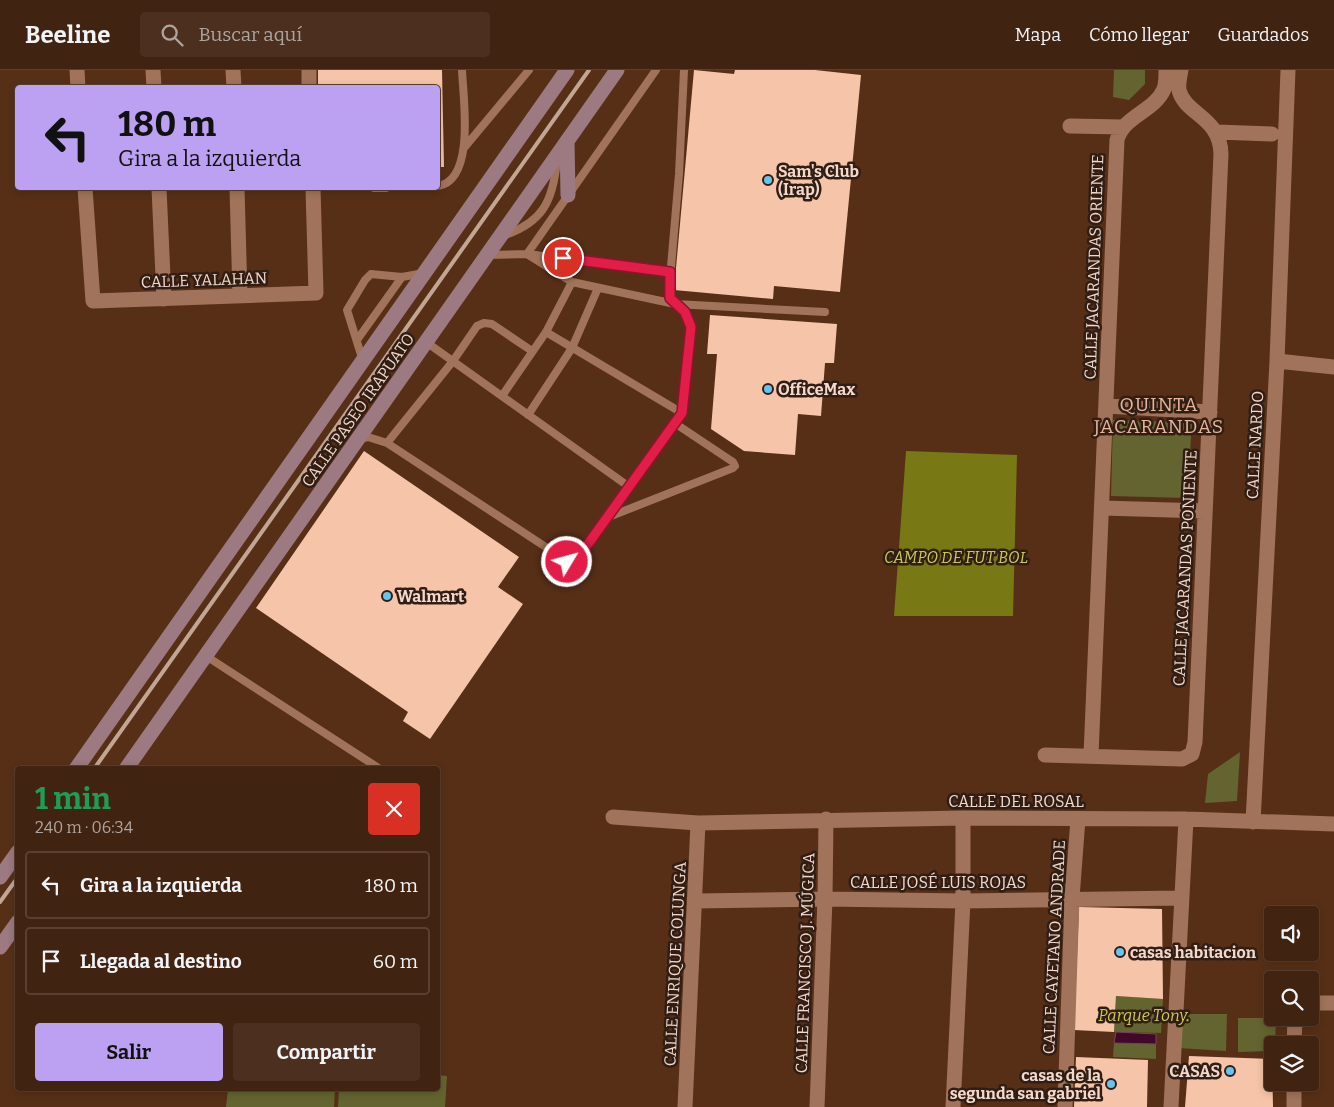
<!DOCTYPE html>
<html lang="es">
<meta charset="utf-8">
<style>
body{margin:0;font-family:Bitter,serif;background:#4c2f1f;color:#f1f3f6;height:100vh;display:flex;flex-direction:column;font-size:19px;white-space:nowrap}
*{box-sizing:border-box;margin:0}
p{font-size:16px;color:#aea49f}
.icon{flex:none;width:28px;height:28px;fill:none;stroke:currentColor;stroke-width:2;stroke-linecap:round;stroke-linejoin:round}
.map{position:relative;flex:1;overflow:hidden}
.sheet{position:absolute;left:15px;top:696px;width:425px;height:325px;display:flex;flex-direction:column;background:#412311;border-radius:5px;box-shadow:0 2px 8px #0003,0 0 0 1px #5a4031}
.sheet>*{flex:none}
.top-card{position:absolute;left:15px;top:15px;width:425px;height:105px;border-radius:5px;box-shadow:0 2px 8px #0003,0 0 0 1px #5a4031;background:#bca0f2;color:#111;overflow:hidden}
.controls{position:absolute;left:1264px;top:836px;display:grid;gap:10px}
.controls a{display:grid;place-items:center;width:55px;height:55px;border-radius:5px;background:#412311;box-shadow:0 2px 8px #0003,0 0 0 1px #5a4031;font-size:25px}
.pin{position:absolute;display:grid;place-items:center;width:42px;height:42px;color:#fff;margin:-21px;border:2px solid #fff;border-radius:50%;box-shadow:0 1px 5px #0007}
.me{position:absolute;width:55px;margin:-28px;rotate:53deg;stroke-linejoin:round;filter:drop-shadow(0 0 4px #0008)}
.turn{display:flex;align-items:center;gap:18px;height:105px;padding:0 20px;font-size:22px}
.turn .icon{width:65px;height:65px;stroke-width:2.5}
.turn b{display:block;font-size:35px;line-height:42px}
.round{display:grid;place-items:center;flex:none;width:52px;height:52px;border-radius:5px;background:#4c2f1f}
.headline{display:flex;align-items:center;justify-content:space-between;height:85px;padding:0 20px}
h1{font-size:30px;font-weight:700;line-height:38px;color:#1e9e55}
.button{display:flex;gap:10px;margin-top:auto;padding:10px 20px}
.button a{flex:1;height:58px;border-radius:5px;background:#bca0f2;color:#111;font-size:20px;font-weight:700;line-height:58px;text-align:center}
.button a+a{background:#4c2f1f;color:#f1f3f6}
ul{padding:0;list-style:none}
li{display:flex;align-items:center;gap:15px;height:68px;margin:0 10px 8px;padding:0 10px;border:2px solid #5a4031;border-radius:5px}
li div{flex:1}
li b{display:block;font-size:19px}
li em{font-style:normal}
header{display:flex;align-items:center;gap:30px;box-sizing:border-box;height:70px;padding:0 25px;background:#412311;border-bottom:1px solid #5a4031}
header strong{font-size:24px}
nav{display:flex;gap:28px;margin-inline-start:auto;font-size:18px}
.search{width:350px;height:45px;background:#4c2f1f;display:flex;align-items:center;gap:12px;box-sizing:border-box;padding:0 18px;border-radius:5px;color:#aea49f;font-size:19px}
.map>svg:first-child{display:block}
.green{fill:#636430}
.forest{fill:#787814}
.water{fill:#400829;stroke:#76475a}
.building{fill:#f6c4a8}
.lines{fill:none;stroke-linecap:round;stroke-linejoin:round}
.lane{stroke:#a1735a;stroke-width:8}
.street{stroke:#a1735a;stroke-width:15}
.secondary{stroke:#9d7981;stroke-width:15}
.rail{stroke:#c3a594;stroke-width:4}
.route-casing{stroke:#92132f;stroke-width:12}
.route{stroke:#e11d48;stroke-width:9}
.poi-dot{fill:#66c4ef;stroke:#301d13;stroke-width:2}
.labels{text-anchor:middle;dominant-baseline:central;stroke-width:5;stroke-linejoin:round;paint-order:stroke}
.poi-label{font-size:16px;font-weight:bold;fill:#f3d9cb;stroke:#301d13;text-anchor:start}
.street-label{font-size:16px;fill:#f3d9cb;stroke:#301d13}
.park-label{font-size:16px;font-style:italic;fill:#c9cb4f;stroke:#301d13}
.quarter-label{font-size:19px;letter-spacing:1px;fill:#e7b59a;stroke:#301d13}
</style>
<header>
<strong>Beeline</strong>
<div class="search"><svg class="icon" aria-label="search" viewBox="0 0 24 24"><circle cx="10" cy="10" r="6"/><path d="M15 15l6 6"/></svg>Buscar aquí</div>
<nav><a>Mapa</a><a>Cómo llegar</a><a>Guardados</a></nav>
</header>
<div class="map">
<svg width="1334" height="1037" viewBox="0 0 1334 1037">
<rect width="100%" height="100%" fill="#572f17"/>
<path class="green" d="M1114,0H1145V14L1129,30L1113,27Z
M1113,350L1192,353L1187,428L1111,426Z
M1240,682L1237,731L1205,733L1208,704Z
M1116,926L1163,929L1161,963L1114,962Z
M1182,944H1227L1226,981L1178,978Z
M1238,948H1276L1275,975H1272V981L1238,982Z
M1114,973L1156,974V989L1113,987Z
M438,1005L447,1006L445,1037H338L339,1019H438Z
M228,1019H335L334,1037H226Z"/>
<path class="forest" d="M906,381L1017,385L1013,546H894Z"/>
<path class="water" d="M1116,962L1156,964V974L1114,973Z"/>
<path class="building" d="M318,0H442L444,97H438V18H318Z
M694,0L734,4L735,0H815L861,5L840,222L774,216L773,229L674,220Z
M710,245L837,254L834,293H825L821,346L798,344L795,385L744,381L711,359L717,284H707Z
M364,381L519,487L498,517L523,534L430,669L403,651L408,642L256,538Z
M1079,837L1162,839L1163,929L1116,926L1114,962L1074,960Z
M1189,986L1272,989L1273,1037H1185Z
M1076,987L1148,990L1147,1037H1074Z"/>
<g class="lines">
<path class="lane" d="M464,78L529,0
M438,116C476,110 463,27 462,0
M374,118H386
M502,166C543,153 553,131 557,90
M527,184L572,212L675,234L825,242
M527,184L656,0
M488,185L527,184L670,202
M546,262L682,343
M357,270L402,207
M426,272L628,416
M363,291L347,240L365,210L371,204L402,207L424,203
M502,326L546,262L572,212
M528,345L572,278L598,218
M359,369L368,367L387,373L567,491H574L578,488L682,343L691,257L685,242L670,228L669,220L679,104L684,0
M387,373L453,291L477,256L484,253L492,254L532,281
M606,448L733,398L735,396L733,392L676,354
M206,586L380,699"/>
<path class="street" d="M77,0L78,18
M153,0L154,18
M233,0L234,18
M309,0V18
M1070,56L1123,57
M1217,62L1272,64
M85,118L93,231L316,223L313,118
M159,118L164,229
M237,118L240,226
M1277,291L1334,297
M1106,336L1210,342
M1102,438L1205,441
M1045,685L1182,689L1192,684L1195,672L1221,84C1220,46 1185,45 1179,20C1178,14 1180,6 1181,0
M1091,685L1117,70C1123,46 1155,41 1164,19C1166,14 1166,6 1166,0
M613,747L698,753L963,748L1186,749L1334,754
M1253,752L1277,291L1288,0
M696,831L825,829L963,831L1181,828
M1310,933H1334
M1294,975L1295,948
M685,1037L698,753
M817,1037L825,829L826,749
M953,1037L963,831V748
M1065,1037L1072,828L1078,749
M1171,1037L1186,749
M1294,1037V1012"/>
<path class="secondary" d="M567,71L568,125
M76,699L567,0
M126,699L617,0
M0,807L18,782
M0,877L18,852"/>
<path class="rail" d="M94,699L589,0
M0,832L18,807"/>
</g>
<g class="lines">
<defs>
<path id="route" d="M563,188L670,202V228L685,242L691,257L682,343L578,488L574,491L567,492"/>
</defs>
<use href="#route" class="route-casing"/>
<use href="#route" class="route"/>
</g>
<g class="poi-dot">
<circle cx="768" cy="110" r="5"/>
<circle cx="768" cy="319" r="5"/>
<circle cx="387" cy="526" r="5"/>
<circle cx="1120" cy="882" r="5"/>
<circle cx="1230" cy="1001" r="5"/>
<circle cx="1111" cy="1014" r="5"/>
</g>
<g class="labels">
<g class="poi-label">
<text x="778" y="101">Sam's Club<tspan x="778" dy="18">(Irap)</tspan></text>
<text x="778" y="319">OfficeMax</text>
<text x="397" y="526">Walmart</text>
<text x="1130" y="882">casas habitacion</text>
<text x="1220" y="1001" text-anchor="end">CASAS</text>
<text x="1101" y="1005" text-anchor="end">casas de la<tspan x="1101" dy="18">segunda san gabriel</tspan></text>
</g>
<g class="street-label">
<text transform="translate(1094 197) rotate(-88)">CALLE JACARANDAS ORIENTE</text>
<text transform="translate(204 210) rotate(-2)">CALLE YALAHAN</text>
<text transform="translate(358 340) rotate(-55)">CALLE PASEO IRAPUATO</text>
<text transform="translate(1255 375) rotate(-87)">CALLE NARDO</text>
<text transform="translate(1185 498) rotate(-87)">CALLE JACARANDAS PONIENTE</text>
<text x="1016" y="731">CALLE DEL ROSAL</text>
<text x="938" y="812">CALLE JOSÉ LUIS ROJAS</text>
<text transform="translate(1054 877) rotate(-87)">CALLE CAYETANO ANDRADE</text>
<text transform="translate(805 893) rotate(-88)">CALLE FRANCISCO J. MÚGICA</text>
<text transform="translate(675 894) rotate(-87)">CALLE ENRIQUE COLUNGA</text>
</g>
<g class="park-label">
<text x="956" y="487">CAMPO DE FUT BOL</text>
<text x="1144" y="945">Parque Tony.</text>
</g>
<g class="quarter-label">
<text x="1159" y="334">QUINTA<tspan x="1159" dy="22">JACARANDAS</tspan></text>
</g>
</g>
</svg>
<div class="controls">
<a><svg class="icon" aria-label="sound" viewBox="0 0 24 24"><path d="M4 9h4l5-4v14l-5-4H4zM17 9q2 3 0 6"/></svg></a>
<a><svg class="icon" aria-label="search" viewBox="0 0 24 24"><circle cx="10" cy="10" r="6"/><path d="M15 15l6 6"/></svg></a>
<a><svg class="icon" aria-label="layers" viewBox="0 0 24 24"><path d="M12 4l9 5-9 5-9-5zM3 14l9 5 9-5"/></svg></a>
</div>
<div class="pin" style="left:563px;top:188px;background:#d93025"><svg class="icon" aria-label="arrive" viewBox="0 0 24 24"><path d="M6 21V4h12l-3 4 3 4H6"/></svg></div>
<svg class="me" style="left:567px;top:492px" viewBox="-20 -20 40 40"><circle r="17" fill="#e11d48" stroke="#fff" stroke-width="3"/><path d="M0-11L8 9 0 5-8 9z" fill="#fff"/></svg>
<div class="top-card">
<div class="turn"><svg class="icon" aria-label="left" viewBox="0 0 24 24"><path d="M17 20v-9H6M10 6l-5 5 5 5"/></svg><div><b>180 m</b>Gira a la izquierda</div></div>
</div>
<section class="sheet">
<div class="headline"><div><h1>1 min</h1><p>240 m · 06:34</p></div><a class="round" style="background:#d93025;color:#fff"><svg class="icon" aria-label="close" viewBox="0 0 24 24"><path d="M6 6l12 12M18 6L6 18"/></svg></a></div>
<ul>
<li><svg class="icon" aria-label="left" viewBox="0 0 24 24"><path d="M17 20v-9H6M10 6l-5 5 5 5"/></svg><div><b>Gira a la izquierda</b></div><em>180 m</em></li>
<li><svg class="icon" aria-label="arrive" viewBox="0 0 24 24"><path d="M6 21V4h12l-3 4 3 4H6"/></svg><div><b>Llegada al destino</b></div><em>60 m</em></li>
</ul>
<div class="button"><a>Salir</a><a>Compartir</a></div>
</section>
</div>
